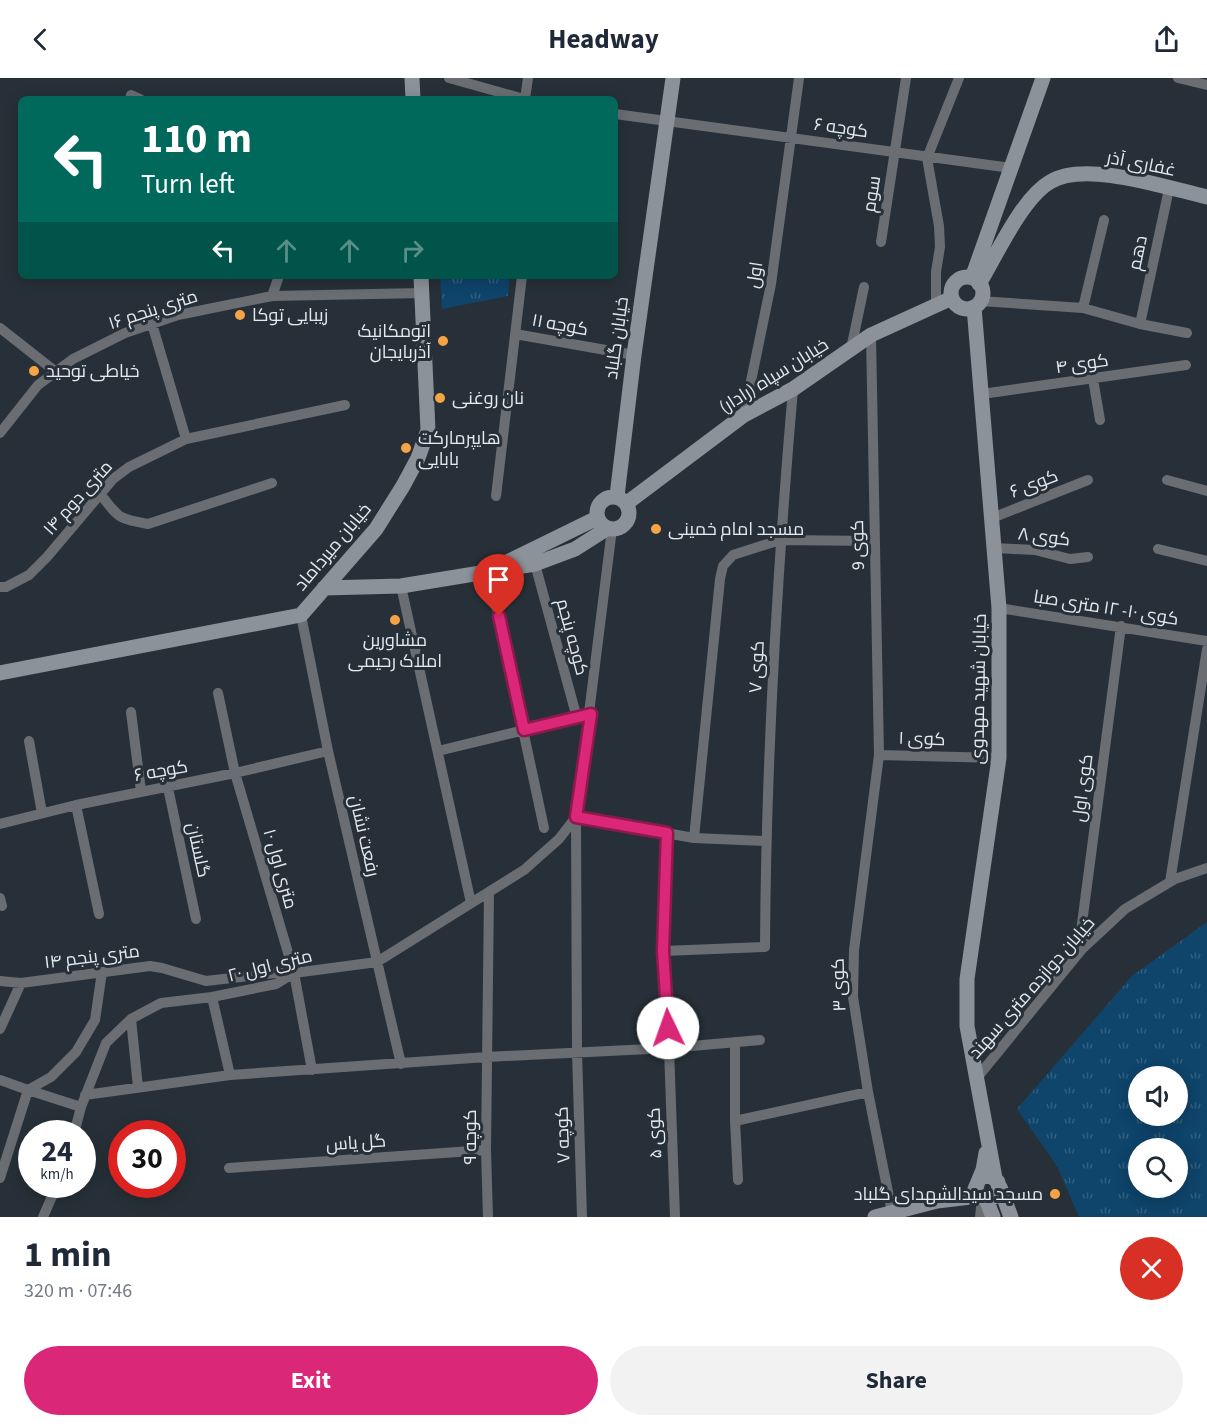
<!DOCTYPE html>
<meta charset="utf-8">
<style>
body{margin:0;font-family:"Source Sans 3",Cairo,sans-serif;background:#f2f2f3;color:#1f2937;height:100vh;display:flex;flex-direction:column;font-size:22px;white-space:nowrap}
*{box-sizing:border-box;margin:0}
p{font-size:20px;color:#747a83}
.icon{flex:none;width:33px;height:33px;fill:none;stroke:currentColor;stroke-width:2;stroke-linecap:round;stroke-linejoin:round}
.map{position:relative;height:1139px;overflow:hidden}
.side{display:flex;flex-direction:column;background:#fff;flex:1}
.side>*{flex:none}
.hud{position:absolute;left:18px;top:18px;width:600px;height:183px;border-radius:9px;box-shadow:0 3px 15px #0003;background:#00695c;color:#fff;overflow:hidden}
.controls{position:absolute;left:1128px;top:988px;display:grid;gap:12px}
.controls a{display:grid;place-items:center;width:60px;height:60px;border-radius:50%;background:#fff;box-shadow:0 3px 15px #0003;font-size:30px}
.speed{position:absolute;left:18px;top:1042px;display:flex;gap:12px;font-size:30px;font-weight:700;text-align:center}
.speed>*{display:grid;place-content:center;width:78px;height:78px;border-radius:50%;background:#fff;box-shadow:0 3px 15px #0003;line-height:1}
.speed small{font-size:15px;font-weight:400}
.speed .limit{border:9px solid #d22;background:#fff;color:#111}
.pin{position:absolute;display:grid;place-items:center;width:51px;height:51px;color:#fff;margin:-62px -26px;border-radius:50% 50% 50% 0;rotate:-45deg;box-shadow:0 0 6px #0007}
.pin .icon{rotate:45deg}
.me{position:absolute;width:66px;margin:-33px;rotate:357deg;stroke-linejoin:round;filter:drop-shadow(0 0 4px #0008)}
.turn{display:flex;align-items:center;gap:21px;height:126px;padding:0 24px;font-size:27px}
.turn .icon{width:78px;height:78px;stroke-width:2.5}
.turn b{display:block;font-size:42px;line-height:51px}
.lanes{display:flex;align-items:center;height:57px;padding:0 24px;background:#0003;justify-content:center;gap:30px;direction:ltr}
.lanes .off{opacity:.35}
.round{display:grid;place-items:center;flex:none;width:63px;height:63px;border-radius:32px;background:#f2f2f3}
.headline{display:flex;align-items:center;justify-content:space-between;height:102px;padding:0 24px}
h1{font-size:36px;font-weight:700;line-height:45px}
.action{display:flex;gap:12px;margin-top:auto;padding:12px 24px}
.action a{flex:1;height:69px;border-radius:36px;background:#db2777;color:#fff;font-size:24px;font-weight:700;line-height:69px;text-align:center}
.action a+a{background:#f2f2f3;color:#1f2937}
header{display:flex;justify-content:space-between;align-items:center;height:78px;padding:0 24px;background:#fff;font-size:27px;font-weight:700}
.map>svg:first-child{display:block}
.park{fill:url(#park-tufts);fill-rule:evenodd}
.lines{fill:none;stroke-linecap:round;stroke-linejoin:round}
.street{stroke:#6a6e73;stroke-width:10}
.secondary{stroke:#8b9299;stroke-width:15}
.route-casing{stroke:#8e194d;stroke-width:15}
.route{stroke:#db2777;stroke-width:10}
.poi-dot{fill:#f5a345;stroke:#273038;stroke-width:2}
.labels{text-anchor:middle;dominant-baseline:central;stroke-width:6;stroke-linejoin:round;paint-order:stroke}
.street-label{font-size:18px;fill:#e4eaef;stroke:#273038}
.poi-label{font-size:18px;fill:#e4eaef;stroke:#273038;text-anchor:start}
</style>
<header><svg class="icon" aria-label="back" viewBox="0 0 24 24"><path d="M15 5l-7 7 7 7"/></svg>Headway<svg class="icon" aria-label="share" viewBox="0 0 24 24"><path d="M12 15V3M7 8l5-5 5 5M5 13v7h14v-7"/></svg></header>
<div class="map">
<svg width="1207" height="1139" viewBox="0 0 1207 1139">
<defs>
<pattern id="park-tufts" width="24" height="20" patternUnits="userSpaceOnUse" patternTransform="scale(1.5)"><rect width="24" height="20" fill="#0f446b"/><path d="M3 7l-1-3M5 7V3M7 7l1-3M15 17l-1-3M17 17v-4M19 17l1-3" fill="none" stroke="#325f80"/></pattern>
</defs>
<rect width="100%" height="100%" fill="#273038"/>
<path class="park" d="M440,198H510L508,218L442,231Z
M1207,844V1139H1079L1057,1088L1017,1031L1132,898ZM1138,999H1178V1038H1138ZM1138,1071H1178V1110H1138Z"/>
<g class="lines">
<path class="street" d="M449,0L524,21
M1178,0L1207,7
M130,21L131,17L140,21
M525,21L528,0
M615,36L1011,90
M881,164L906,0
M272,218L279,198
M980,223L1083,230L1140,246L1187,255
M936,226V194L940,169L939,148L927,80L959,0
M1083,230L1104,142
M152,246L186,361
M1140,246L1169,111
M0,250L56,294
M515,256L634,277
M871,257L879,677L854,872L853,919L868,1014L893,1139
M851,271L864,209
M1093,301L1100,342
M982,316L1186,287
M744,337L771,206L799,0
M0,355L38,307L73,281L125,255L178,237L272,218L422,215
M1167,402L1207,413
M101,417C119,440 118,441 148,446L272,405
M496,418L522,198
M992,440L1088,402
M995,470L1035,472L1070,481L1088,479
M1158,471L1207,483
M535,486L577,640
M489,493L544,750
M401,508L471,825
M0,509H6L29,497L47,479L113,401L129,389L186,361L345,327
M999,530L1207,563
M301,537L328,673L401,986
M218,615L235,695L294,895L312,992
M131,634L141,713
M29,663L42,735
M438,673L582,638
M879,677L999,680
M168,710L196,841
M76,727L99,836
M576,739L694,760L765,763
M0,746L76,727L235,695L328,673
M667,755L663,873L669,970L675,1139
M694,760L720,501L723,488L733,477L780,462L875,463
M1170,804L1207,571
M0,820L2,828
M663,873L765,869C766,682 777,496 793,311
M1078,876L1121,548
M0,903L21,905L150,888L162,890L206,903L275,895H293
M212,919L230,997
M131,941L138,1009
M0,951L21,905
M735,964V1043L738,1102
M976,1001L1082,871L1125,831L1175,801L1207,790
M0,1002L28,1012L51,999L76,974L95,942L102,894
M85,1017L230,997L487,979L669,970L760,962
M735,1043L868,1014
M74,1056L81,1029L106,965L131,941L161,925L212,919L276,906L294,895L377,884L524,792L559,761L576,739
M229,1090L486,1072
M0,1100L28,1012L81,1029
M43,1139L57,1107
M488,1139L486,1072L489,814
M582,1139L577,974L576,739L612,451
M980,1139L982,1120"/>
<path class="secondary" d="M412,0L413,21
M951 215a16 16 0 1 1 32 0a16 16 0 1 1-32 0Z
M972,200L1043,0
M979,206C996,178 1022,120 1050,104C1085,82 1167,110 1207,119
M974,229L999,530V680L967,901V948L995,1100
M617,418L634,277L673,0
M597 435a16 16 0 1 1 32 0a16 16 0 1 1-32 0Z
M627,425L744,337L793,311L871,257L952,220
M499,488L597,440
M324,510L401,508L535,486L575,471L608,450
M0,595L301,537L376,451L403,408L418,380L428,352L421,198
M981,1099L991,1098L998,1104L999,1114L994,1119L982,1120L975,1111L983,1092L986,1075
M1000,1109L1011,1139
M986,1121L993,1139
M875,1139L937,1123L979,1118"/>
</g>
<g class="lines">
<defs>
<path id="route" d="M499,538L524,652L591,636L576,739L667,755L663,873L668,950"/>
</defs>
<use href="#route" class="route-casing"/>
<use href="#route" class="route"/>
</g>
<g class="poi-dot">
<circle cx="240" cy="237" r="6"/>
<circle cx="443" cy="263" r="6"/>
<circle cx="34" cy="293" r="6"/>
<circle cx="440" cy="320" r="6"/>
<circle cx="406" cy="370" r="6"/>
<circle cx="656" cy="451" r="6"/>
<circle cx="395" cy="542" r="6"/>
<circle cx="1055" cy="1116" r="6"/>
</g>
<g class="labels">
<g class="street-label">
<text transform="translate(841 50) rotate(8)">کوچه ۶</text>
<text transform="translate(1141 86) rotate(11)">غفاری آذر</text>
<text transform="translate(872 116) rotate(-81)">سوم</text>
<text transform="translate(1138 175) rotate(-78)">دهم</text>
<text transform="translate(755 197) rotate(-81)">اول</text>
<text transform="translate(153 232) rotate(-18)">۱۶ متری پنجم</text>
<text transform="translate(560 247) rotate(10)">کوچه ۱۱</text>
<text transform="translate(617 260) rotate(-82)">خیابان گلباد</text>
<text transform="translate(1082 286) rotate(-8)">کوی ۴</text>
<text transform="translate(774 298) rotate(-32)">خیابان سپاه (رادار)</text>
<text transform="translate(1034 406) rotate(-21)">کوی ۶</text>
<text transform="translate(78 420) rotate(-48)">۱۴ متری دوم</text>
<text transform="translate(1044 459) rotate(7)">کوی ۸</text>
<text transform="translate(858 467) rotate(-91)">کوی 9</text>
<text transform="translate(333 469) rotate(-50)">خیابان میرداماد</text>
<text transform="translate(1106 530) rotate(9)">کوی ۱۰- ۱۲ متری صبا</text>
<text transform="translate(572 559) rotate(75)">کوچه پنجم</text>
<text transform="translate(757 589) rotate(-87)">کوی ۷</text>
<text transform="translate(979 611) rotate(-89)">خیابان شهید مهدوی</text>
<text transform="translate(922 661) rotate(2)">کوی ۱</text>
<text transform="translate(161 693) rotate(-10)">کوچه ۶</text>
<text transform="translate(1083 710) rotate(-83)">کوی اول</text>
<text transform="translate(364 758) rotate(77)">رفعت نشان</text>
<text transform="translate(198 772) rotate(78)">گلستان</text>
<text transform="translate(280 791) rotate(74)">۱۰ متری اول</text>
<text transform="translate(92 879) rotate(-7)">۱۴ متری پنجم</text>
<text transform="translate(270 888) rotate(-14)">۲۰ متری اول</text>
<text transform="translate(839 907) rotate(-92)">کوی ۳</text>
<text transform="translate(1032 910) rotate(-49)">خیابان دوازده متری سهند</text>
<text transform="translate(655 1055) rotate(-92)">کوی ۵</text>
<text transform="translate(563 1057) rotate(-92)">کوچه ۷</text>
<text transform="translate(470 1059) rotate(-90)">کوچه ۹</text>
<text transform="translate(356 1065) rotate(-4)">گل یاس</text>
</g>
<g class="poi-label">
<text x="252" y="237">زیبایی توکا</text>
<text x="431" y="253" text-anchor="end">اتومکانیک<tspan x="431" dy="21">آذربایجان</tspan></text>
<text x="46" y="293">خیاطی توحید</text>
<text x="452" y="320">نان روغنی</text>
<text x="418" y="360">هایپرمارکت<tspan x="418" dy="21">بابایی</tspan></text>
<text x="668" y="451">مسجد امام خمینی</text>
<text x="395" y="562" text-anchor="middle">مشاورین<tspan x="395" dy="21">املاک رحیمی</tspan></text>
<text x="1043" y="1116" text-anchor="end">مسجد سیدالشهدای گلباد</text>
</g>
</g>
</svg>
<div class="controls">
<a><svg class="icon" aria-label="sound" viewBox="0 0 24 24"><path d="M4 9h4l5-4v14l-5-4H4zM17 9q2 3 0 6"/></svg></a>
<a><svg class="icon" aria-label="search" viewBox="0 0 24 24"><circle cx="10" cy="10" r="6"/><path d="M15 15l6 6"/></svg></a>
</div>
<div class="speed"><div>24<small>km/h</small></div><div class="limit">30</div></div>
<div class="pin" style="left:499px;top:538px;background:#d93025"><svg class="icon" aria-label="arrive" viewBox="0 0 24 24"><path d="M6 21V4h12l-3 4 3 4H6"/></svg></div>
<svg class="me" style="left:668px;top:950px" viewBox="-20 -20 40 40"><circle r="19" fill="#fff"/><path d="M0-13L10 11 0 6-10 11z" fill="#db2777"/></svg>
<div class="hud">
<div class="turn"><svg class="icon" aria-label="left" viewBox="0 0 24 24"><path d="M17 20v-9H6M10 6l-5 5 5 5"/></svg><div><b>110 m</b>Turn left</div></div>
<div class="lanes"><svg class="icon" aria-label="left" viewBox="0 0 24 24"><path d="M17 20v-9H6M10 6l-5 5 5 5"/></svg><svg class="icon off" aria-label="ahead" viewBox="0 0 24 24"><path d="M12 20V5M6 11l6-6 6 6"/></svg><svg class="icon off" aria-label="ahead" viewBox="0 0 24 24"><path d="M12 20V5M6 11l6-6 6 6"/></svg><svg class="icon off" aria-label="right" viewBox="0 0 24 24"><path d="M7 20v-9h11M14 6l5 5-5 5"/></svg></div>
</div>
</div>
<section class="side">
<div class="headline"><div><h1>1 min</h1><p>320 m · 07:46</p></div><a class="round" style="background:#d93025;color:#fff"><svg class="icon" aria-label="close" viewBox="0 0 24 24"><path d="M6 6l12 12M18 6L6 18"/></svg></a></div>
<div class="action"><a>Exit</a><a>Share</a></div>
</section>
